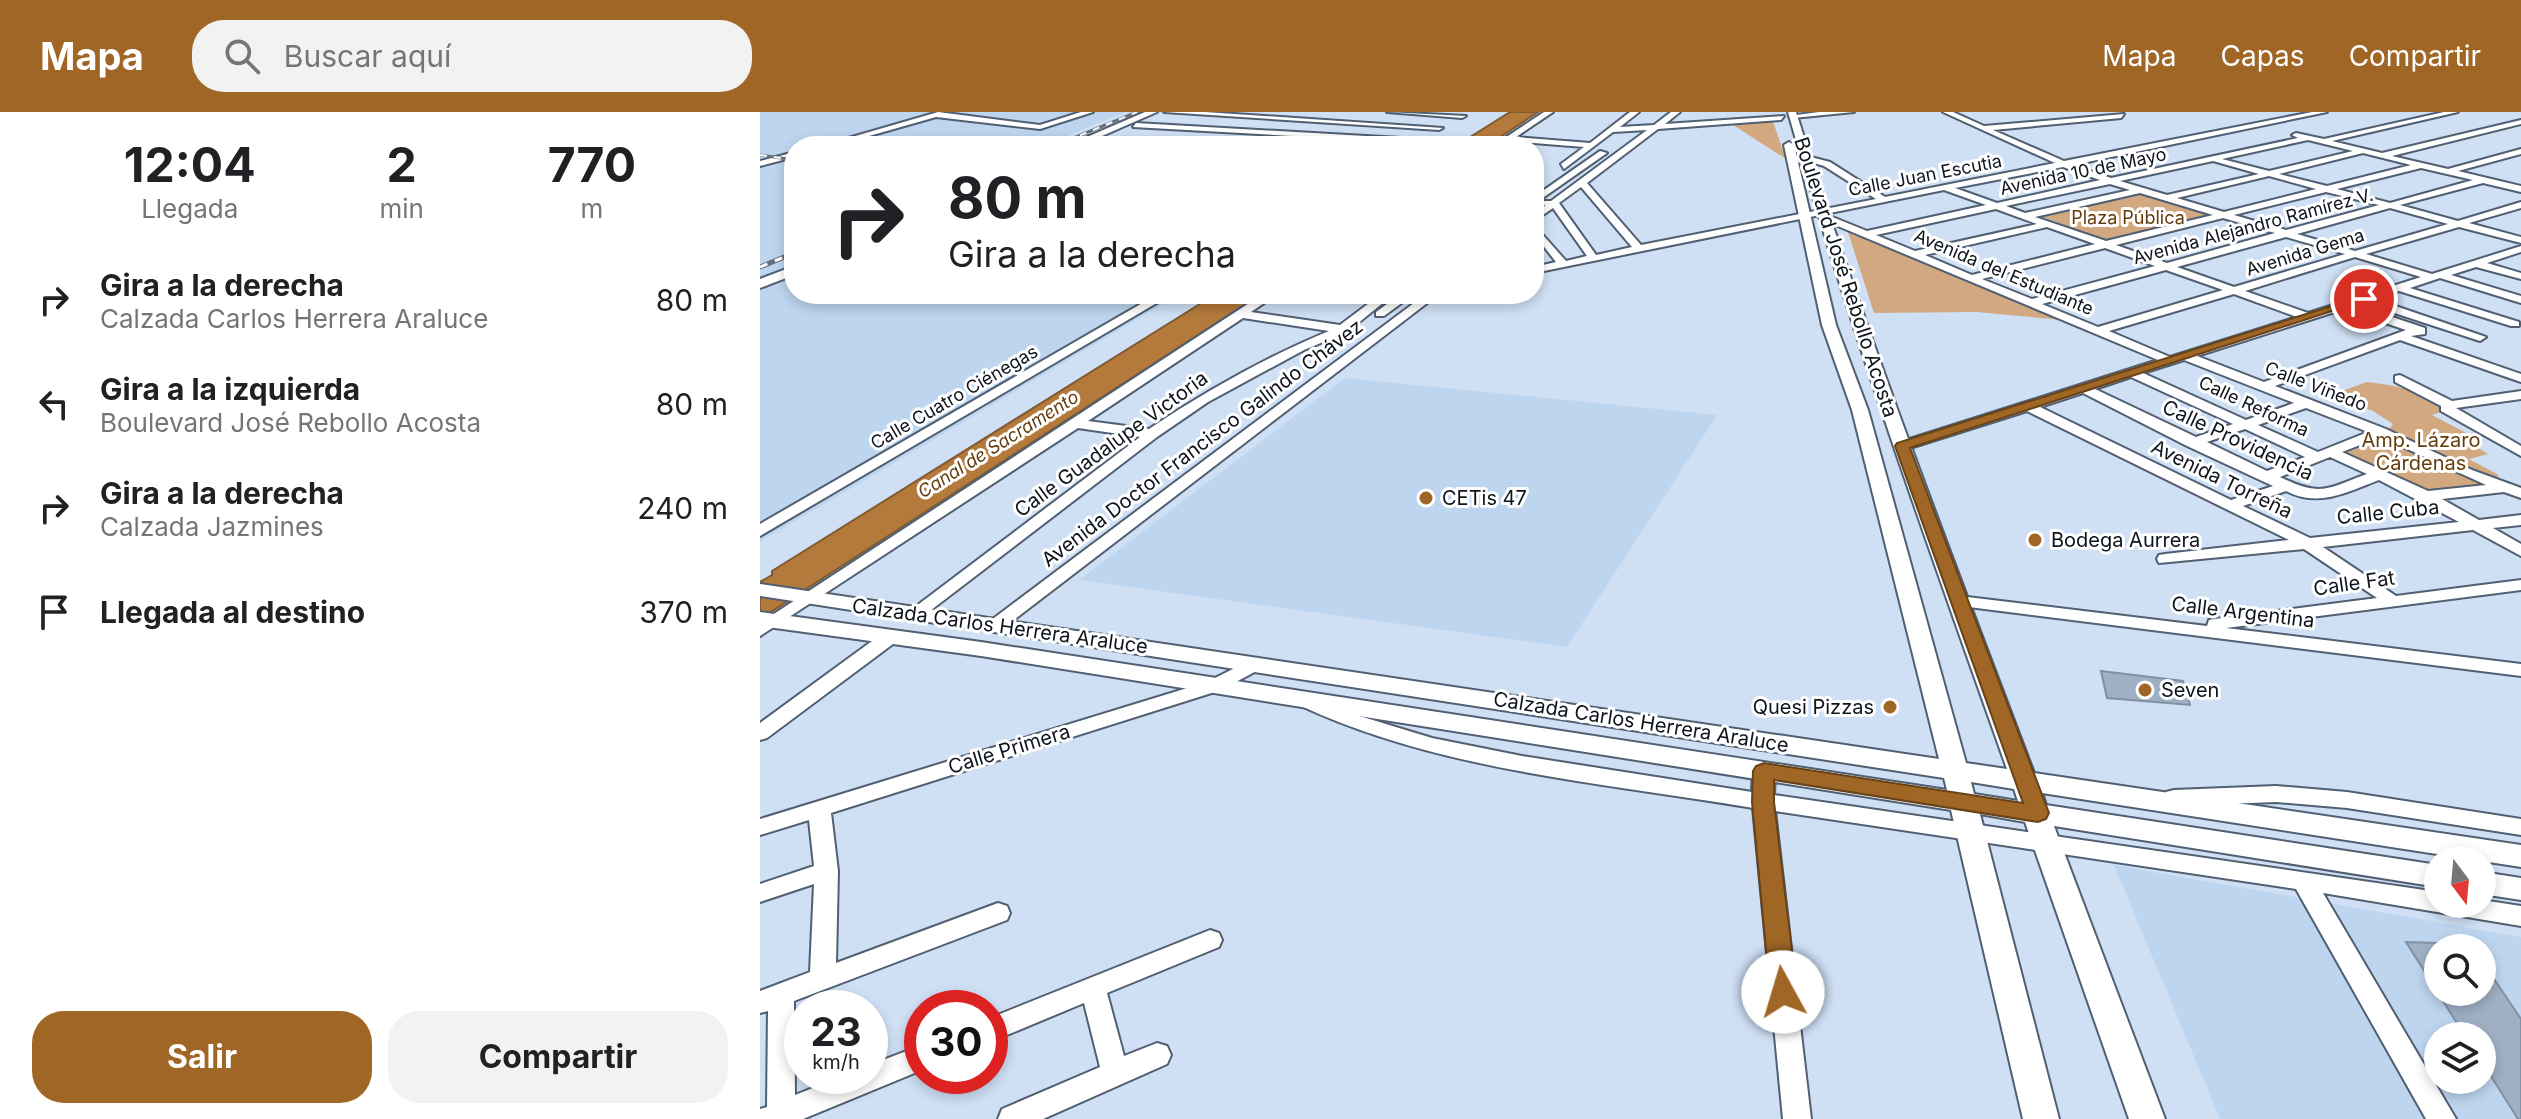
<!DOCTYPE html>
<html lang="es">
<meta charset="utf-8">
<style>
body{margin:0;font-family:Inter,sans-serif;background:#f2f2f2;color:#202124;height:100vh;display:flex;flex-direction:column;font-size:30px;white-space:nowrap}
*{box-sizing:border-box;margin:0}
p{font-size:26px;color:#757577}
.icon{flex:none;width:44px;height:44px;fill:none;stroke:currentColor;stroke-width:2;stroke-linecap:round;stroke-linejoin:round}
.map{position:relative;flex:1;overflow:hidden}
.side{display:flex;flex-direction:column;background:#fff;width:760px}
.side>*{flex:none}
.top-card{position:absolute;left:24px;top:24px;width:760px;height:168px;border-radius:32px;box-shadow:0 4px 12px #0003;background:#fff;color:#202124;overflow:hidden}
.needle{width:52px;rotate:164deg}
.controls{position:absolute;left:1664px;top:734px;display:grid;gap:16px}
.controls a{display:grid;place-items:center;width:72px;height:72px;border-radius:50%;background:#fff;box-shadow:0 4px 12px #0003;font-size:40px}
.speed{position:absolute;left:24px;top:878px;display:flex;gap:16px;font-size:40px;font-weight:700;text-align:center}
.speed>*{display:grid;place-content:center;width:104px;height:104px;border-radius:50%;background:#fff;box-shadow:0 4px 12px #0003;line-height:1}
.speed small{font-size:20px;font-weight:400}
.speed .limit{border:12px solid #d22;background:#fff;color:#111}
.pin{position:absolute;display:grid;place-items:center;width:68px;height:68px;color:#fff;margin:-34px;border:4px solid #fff;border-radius:50%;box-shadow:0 2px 8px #0007}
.me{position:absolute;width:88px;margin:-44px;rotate:354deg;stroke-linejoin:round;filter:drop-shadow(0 0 6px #0008)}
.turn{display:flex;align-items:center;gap:28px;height:168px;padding:0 32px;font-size:36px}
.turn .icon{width:104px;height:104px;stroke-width:2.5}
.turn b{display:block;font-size:56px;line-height:68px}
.eta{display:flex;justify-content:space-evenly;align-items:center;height:136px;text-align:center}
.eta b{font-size:48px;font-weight:700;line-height:56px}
.cta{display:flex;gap:16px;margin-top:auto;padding:16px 32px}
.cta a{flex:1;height:92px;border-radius:32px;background:#a06625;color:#fff;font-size:32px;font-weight:700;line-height:92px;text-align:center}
.cta a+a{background:#f2f2f2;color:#202124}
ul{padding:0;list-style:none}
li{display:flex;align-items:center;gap:24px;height:104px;padding:0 32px}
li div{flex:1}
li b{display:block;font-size:30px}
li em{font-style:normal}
header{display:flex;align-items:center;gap:48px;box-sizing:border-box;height:112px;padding:0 40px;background:#a06625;color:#fff}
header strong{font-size:38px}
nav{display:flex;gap:44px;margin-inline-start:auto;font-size:28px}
.search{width:560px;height:72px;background:#f2f2f2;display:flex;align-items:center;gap:20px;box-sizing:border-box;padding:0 28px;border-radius:32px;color:#757577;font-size:30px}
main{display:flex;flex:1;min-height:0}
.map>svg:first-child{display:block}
.built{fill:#bed5ef;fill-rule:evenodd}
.green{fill:#d2a880}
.water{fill:#b47a3c;stroke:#825b32;stroke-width:2}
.building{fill:#9fb0c4;stroke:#8091a4;stroke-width:2}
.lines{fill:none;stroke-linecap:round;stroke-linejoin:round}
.minor-casing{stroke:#505f71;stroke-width:4}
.major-casing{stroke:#505f71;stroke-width:4}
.minor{fill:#fff;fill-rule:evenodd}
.major{fill:#fff;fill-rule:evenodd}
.rail-far1-casing{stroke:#65707d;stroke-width:3}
.rail-casing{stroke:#65707d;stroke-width:5}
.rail-far1{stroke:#fff;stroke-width:2;stroke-dasharray:7;stroke-linecap:butt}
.rail{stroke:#fff;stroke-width:3;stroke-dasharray:8;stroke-linecap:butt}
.route{fill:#a06625;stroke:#684218;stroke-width:2}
.poi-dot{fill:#a06625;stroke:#fff;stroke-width:3}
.labels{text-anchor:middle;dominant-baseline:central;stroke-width:6;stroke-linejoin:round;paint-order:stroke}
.far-street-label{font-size:18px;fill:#0e141b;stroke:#fff}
.far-park-label{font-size:18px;fill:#643c0b;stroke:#fff}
.far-water-label{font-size:18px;font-style:italic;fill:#653d0d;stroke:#fff}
.street-label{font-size:20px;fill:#0e141b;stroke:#fff}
.park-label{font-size:20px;fill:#643c0b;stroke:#fff}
.poi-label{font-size:20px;fill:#0e141b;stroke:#fff;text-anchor:start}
</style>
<header>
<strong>Mapa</strong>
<div class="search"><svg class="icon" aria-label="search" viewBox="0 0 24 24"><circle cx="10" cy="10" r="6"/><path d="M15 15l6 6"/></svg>Buscar aquí</div>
<nav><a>Mapa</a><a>Capas</a><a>Compartir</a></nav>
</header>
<main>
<section class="side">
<div class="eta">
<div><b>12:04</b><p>Llegada</p></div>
<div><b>2</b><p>min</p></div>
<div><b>770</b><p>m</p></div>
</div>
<ul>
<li><svg class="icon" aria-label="right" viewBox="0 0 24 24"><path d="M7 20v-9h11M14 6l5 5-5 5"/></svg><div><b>Gira a la derecha</b><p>Calzada Carlos Herrera Araluce</p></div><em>80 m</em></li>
<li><svg class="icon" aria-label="left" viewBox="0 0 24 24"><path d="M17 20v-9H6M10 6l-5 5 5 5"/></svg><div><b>Gira a la izquierda</b><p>Boulevard José Rebollo Acosta</p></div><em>80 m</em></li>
<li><svg class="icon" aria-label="right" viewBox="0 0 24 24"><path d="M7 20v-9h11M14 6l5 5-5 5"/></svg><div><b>Gira a la derecha</b><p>Calzada Jazmines</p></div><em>240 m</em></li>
<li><svg class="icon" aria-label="arrive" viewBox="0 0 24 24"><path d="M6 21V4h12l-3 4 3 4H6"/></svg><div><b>Llegada al destino</b></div><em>370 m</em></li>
</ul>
<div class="cta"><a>Salir</a><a>Compartir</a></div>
</section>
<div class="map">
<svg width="1761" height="1007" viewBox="0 0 1761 1007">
<rect width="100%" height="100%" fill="#cfe0f5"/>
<path class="built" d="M0,0H366L281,34H34V182H420L0,430Z
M585,266L957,303L807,535L319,468Z
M1354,753L1761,825V1007H1460ZM1678,836H1722V880H1678ZM1678,924H1722V968H1678Z"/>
<path class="green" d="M1012,7L1026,47L970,11Z
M1370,78L1466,106L1360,133L1269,100Z
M1087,117L1303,208L1216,200L1114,201Z
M1607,270C1634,273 1660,278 1682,292L1680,295L1685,299L1672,303L1716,326L1707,329L1728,342L1709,347L1739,363L1730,374L1665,381L1575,340L1627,320L1633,312L1613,299L1568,284Z"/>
<path class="water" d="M750,0H778L727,34H696Z
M456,182H501L0,507V470L12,463V459Z"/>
<path class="building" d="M1341,559L1423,569L1430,593L1347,586Z
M1646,830L1678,831V880H1722V849L1761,907V1007H1758L1722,950V924H1705Z"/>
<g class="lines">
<defs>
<path id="minor" d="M178,0L280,13L321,0H333L280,17L176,5L74,34H61Z
M404,0H445L683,16L679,18Z
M627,0L706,4L702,6Z
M784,0H793L756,25L830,31L870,0H879L860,15L894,13L911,0H920L905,12L1024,4L1021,8L898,17L827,71L881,133L1116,87L1064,54L1044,48L1047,44L1070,50L1125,85L1295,51L1183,0H1193L1224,14L1364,2L1361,6L1233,18L1304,49L1552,0H1567L1313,53L1351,66L1538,26L1532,23L1536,21L1564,27L1684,0H1698L1572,29L1622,41L1761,8V12L1632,44L1688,57L1761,37V42L1698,59L1761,74V80L1723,71L1640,93L1698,109L1761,90V96L1709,111L1761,125V131L1699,115L1606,142L1672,162L1761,134V140L1727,151L1761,161V167L1716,155L1691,163L1761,184V191L1680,166L1650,176L1759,210V214H1751L1639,179L1615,187L1726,225L1720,229L1604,191L1596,193L1665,216V222L1651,224L1761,262V270L1640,228L1515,274L1626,317L1712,358L1761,376V386L1744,380L1682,387L1719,408L1761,403V413L1733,416L1761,432V444L1713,418L1563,435L1636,484L1761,468V478L1466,516L1761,552V564L1193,493L1190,489L1193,485L1199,484L1447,514L1449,508L1455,507L1617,486L1544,437L1399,451L1397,447L1399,443L1405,442L1529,428L1267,299L1147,337H1137V331L1398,248L1061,107L1060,103L774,161V155L796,150L774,122V113L806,149L827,144L793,96L774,109V102L785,94L782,89H791L887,18L853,20L804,57L801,52L824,35L749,29L742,34H733ZM1548,28L1593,39L1509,59L1462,47ZM1603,41L1651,53L1567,74L1519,62ZM1453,49L1499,62L1407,83L1360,69ZM1303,55L1340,68L1237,91L1195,76ZM1661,56L1713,68L1630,91L1577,77ZM1509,64L1556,77L1464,100L1417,86ZM1350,72L1370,78L1265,101L1246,94ZM821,75L872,135L836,143L799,91ZM1184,78L1226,93L1107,119L1065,102ZM1566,80L1619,93L1526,118L1474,103ZM1380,81L1453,103L1346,129L1275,105ZM1630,96L1688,112L1595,139L1537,122ZM1236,97L1277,112L1155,139L1116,123ZM1463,106L1515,121L1407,151L1356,133ZM1287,115L1335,132L1212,163L1165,143ZM1526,125L1585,142L1474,175L1417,155ZM1345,136L1395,154L1272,187L1222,167ZM1595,145L1661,165L1548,201L1485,179ZM1406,158L1463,178L1338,215L1282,192ZM1474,182L1537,205L1410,245L1349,219ZM1584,197L1646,218L1504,270L1437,244ZM1424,248L1534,291L1486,308L1383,261ZM1371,265L1473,312L1436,325L1335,277ZM1323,281L1427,334L1513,374L1471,388L1280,295ZM1546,296L1608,320L1558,340L1498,313ZM1485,317L1545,345L1507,359L1447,330ZM1621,325L1726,373L1668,379L1582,340ZM1570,345L1607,362C1566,377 1561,385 1520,365ZM1619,368L1699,410L1550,426L1483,394L1526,379C1559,396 1587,380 1619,368Z
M1059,0H1094L1033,6L1029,4Z
M376,11L658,27L662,29L658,31L373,15Z
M840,39L847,41L774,92V85Z
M31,41H34V45L0,54V49Z
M398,182H412L0,424V412Z
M503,182H517L491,200L580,213L621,182H634L587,220L544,238L448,290L397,325L162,505H150L147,501L380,325L318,316L0,524V511ZM483,206L569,219C506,245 446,279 389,317L328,309Z
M641,182H654L624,204H616V200Z
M666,182H679L242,517H230L227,513L230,509Z
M1640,263L1692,289L1761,279V287L1696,296L1761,334V344L1681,299V294L1635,270V264Z
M130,519L139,525L137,529L7,626L0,628V611L123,521Z
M495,546L505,552L502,556L461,578L71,701L78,759L76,851L238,791L247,794L250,801L247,808L34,889L35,983L83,964H110V953L162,933V958L43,1007H0V997L7,995L8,899L0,901V879L50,860L54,772L0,790V772L54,754L49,708L0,723V707L447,570Z
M546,582L593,602L672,626L762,644L992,680L993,659L996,654H1012L1015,659L1014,683L1678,780V792H1722V788L1761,794V814L1563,781L1696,1007H1666L1536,777L1015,699L1051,1007H1023L993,696C840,670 680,659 539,593L536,588Z
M1516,674L1587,680L1761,707V723L1587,696L1516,690L1414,694L1406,692L1403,686L1406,680L1414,678Z
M450,818L459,821L462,828L459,835L347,881L364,944L397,931L407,934L411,943L407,952L283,1007H238L242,997L340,955L324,891L230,930V906Z"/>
<path id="major" d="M385,0H397L319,34H306Z
M1028,0H1036C1106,224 1191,442 1274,661L1761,733V755L1282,681L1286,693L1678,753V775L1294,714L1405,1007H1369L1265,710L1220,702L1299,1007H1263L1191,698L221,544L0,514V500L221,530L1187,678L1184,666L0,484V472L1179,647L1092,298L1062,213L1024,33L1029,30L1034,33L1076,213L1108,298L1206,651L1247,657C1170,439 1091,222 1028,0ZM1211,670L1254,677L1258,689L1214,682Z
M34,154V163L0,176V167Z
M1722,760L1761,766V788L1722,782Z"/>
</defs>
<use href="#minor" class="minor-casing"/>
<use href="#major" class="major-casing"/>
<use href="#minor" class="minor"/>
<use href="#major" class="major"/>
<defs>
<path id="rail-far1" d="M294,34L377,0
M0,43L34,48"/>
<path id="rail" d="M0,155L34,141"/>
</defs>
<use href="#rail-far1" class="rail-far1-casing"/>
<use href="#rail" class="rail-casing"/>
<use href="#rail-far1" class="rail-far1"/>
<use href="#rail" class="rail"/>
</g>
<path class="route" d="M1600,185L1609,187L1150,336L1289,701L1286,707L1278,710L1014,668V690L1037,880L1033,888L1023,891L1014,888L1010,880L992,690L993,659L996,654L1004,651L1263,691L1135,334L1137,331Z"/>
<g class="poi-dot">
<circle cx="666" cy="386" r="8"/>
<circle cx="1275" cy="428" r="8"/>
<circle cx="1385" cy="578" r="8"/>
<circle cx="1130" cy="595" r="8"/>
</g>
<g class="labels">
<g class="far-street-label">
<text transform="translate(1323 59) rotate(-12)">Avenida 10 de Mayo</text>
<text transform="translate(1165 63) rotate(-11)">Calle Juan Escutia</text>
<text transform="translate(1493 114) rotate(-15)">Avenida Alejandro Ramírez V.</text>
<text transform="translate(1545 140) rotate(-17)">Avenida Gema</text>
<text transform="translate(1244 160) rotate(23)">Avenida del Estudiante</text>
<text transform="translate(1556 274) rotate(21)">Calle Viñedo</text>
<text transform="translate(194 285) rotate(-30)">Calle Cuatro Ciénegas</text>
<text transform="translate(1494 294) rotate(25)">Calle Reforma</text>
</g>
<g class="far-park-label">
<text x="1368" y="105">Plaza Pública</text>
</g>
<g class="far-water-label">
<text transform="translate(238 332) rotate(-32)">Canal de Sacramento</text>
</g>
<g class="street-label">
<text transform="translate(1086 165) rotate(72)">Boulevard José Rebollo Acosta</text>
<text transform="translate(1478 328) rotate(25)">Calle Providencia</text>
<text transform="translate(442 331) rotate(-37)">Avenida Doctor Francisco Galindo Chávez</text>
<text transform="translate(351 332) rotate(-36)">Calle Guadalupe Victoria</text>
<text transform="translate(1462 367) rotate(26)">Avenida Torreña</text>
<text transform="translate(1628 400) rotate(-6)">Calle Cuba</text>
<text transform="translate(1594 471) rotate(-8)">Calle Fat</text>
<text transform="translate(1483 500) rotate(7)">Calle Argentina</text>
<text transform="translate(240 514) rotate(8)">Calzada Carlos Herrera Araluce</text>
<text transform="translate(881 610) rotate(9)">Calzada Carlos Herrera Araluce</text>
<text transform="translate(249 637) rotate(-17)">Calle Primera</text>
</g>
<g class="park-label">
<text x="1661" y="328">Amp. Lázaro<tspan x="1661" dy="23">Cárdenas</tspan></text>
</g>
<g class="poi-label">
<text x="682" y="386">CETis 47</text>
<text x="1291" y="428">Bodega Aurrera</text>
<text x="1401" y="578">Seven</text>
<text x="1114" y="595" text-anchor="end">Quesi Pizzas</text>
</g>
</g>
</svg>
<div class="controls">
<a><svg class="needle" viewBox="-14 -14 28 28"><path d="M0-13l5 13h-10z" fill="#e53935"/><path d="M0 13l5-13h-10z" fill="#757577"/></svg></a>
<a><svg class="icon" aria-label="search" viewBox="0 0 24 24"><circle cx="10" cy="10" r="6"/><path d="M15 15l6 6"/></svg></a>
<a><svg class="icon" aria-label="layers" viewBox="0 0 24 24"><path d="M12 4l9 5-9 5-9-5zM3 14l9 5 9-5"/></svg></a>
</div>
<div class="speed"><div>23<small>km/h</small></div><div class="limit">30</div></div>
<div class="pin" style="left:1604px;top:187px;background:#d93025"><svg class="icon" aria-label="arrive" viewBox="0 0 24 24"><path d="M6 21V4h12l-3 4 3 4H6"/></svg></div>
<svg class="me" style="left:1023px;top:880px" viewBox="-20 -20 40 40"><circle r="19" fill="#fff"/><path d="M0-13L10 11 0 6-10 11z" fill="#a06625"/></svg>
<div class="top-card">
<div class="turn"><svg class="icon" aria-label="right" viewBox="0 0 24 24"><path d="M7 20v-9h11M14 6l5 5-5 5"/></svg><div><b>80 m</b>Gira a la derecha</div></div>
</div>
</div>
</main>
